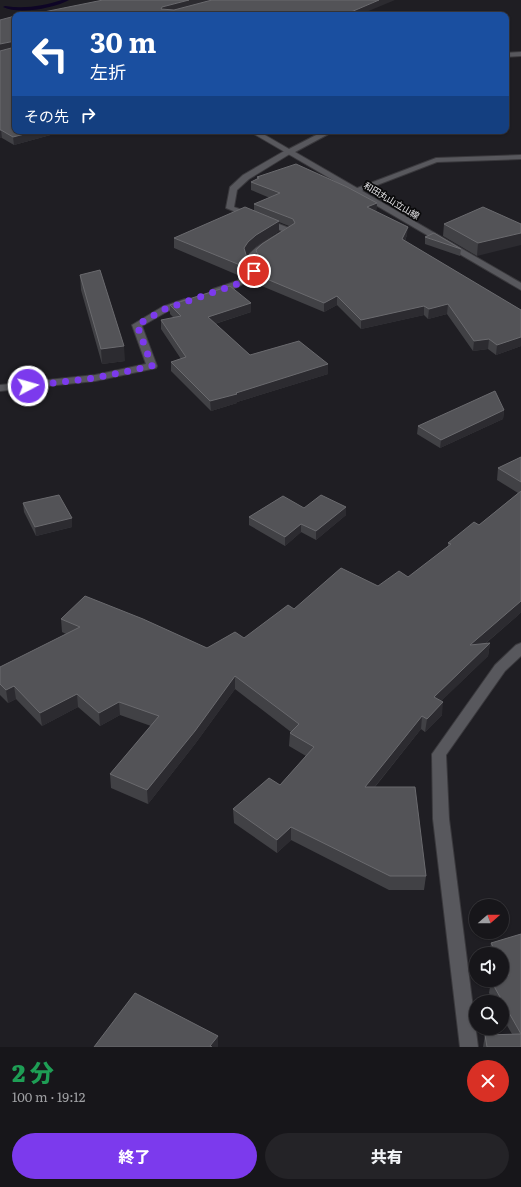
<!DOCTYPE html>
<html lang="ja">
<meta charset="utf-8">
<style>
body{margin:0;font-family:Literata,"Noto Sans JP",serif;background:#242327;color:#f1f3f6;height:100vh;display:flex;flex-direction:column;font-size:15px;white-space:nowrap}
*{box-sizing:border-box;margin:0}
p{font-size:13px;color:#9e9fa2}
.icon{flex:none;width:22px;height:22px;fill:none;stroke:currentColor;stroke-width:2;stroke-linecap:round;stroke-linejoin:round}
.map{position:relative;height:1047px;overflow:hidden}
.details{display:flex;flex-direction:column;background:#17161a;flex:1}
.details>*{flex:none}
.banner{position:absolute;left:12px;top:12px;width:497px;height:122px;border-radius:8px;box-shadow:0 1px 3px #0004,0 0 0 1px #363539;background:#1a4fa0;color:#fff;overflow:hidden}
.needle{width:26px;rotate:70deg}
.tools{position:absolute;left:469px;top:899px;display:grid;gap:8px}
.tools a{display:grid;place-items:center;width:40px;height:40px;border-radius:50%;background:#17161a;box-shadow:0 1px 3px #0004,0 0 0 1px #363539;font-size:20px}
.pin{position:absolute;display:grid;place-items:center;width:34px;height:34px;color:#fff;margin:-17px;border:2px solid #fff;border-radius:50%;box-shadow:0 1px 4px #0007}
.me{position:absolute;width:44px;margin:-22px;rotate:84deg;stroke-linejoin:round;filter:drop-shadow(0 0 3px #0008)}
.turn{display:flex;align-items:center;gap:14px;height:84px;padding:0 12px;font-size:18px}
.turn .icon{width:52px;height:52px;stroke-width:2.5}
.turn b{display:block;font-size:28px;line-height:34px}
.then{display:flex;align-items:center;height:38px;padding:0 12px;background:#0003;gap:8px;font-size:15px}
.round{display:grid;place-items:center;flex:none;width:42px;height:42px;border-radius:21px;background:#242327}
.overview{display:flex;align-items:center;justify-content:space-between;height:68px;padding:0 12px}
h1{font-size:24px;font-weight:800;line-height:30px;color:#1e9e55}
.button{display:flex;gap:8px;margin-top:auto;padding:8px 12px}
.button a{flex:1;height:46px;border-radius:24px;background:#7c3aed;color:#fff;font-size:16px;font-weight:800;line-height:46px;text-align:center}
.button a+a{background:#242327;color:#f1f3f6}
.map>svg:first-child{display:block}
.lines{fill:none;stroke-linecap:round;stroke-linejoin:round}
.stream{fill:#0e0526;fill-rule:evenodd}
.street-casing{stroke:#3a393d;stroke-width:2}
.secondary-casing{stroke:#3a393d;stroke-width:2}
.street{fill:#58585d;fill-rule:evenodd}
.secondary{fill:#58585d;fill-rule:evenodd}
.wall{fill:#414145}
.shaded-wall{fill:#2c2b30}
.building{fill:#535357;stroke:#6a6a6e}
.route{stroke:#7c3aed;stroke-width:7;stroke-dasharray:0 12.6}
.labels{text-anchor:middle;dominant-baseline:central;stroke-width:3.5;stroke-linejoin:round;paint-order:stroke}
.far-street-label{font-size:9px;fill:#e9e8eb;stroke:#09090a}
</style>
<div class="map">
<svg width="521" height="1047" viewBox="0 0 521 1047">
<rect width="100%" height="100%" fill="#1f1e23"/>
<g class="lines">
<path class="stream" d="M62,0H69C55,8 18,15 3,7L5,6C25,9 43,6 62,0Z"/>
<defs>
<path id="street" d="M286,150H292L293,152L249,179L237,190L234,207L292,229L293,231L261,252L254,259L259,271C250,281 226,296 213,293L211,291L213,289L237,281L249,270L245,259C254,246 269,240 282,231L226,208L230,187L243,175Z
M521,155V159L437,162L359,192H353L352,190L436,158Z
M185,299L188,300L190,302L188,304L168,311L142,326L157,366L156,368L95,381L0,391V385L95,375L146,364L132,325L162,307Z
M521,643V656L505,671L446,755L449,819L478,1047H460L433,819L432,754L495,665L516,645Z"/>
<path id="secondary" d="M521,52V56L506,57V53Z
M249,131H258L289,149L324,131H334L295,152L521,283V290Z"/>
</defs>
<use href="#street" class="street-casing"/>
<use href="#secondary" class="secondary-casing"/>
<use href="#street" class="street"/>
<use href="#secondary" class="secondary"/>
</g>
<path class="wall" d="M0,20L15,131H65L14,145L2,138H0Z
M257,177L377,203L376,211L407,235L405,241L521,310V346L496,355L488,349L473,351L447,314L428,319L424,315L361,329L337,305L324,312L250,281V272L258,265L256,259V250L289,226L279,222V231L256,246L248,253L246,256L247,258V270L240,276L174,248V238L254,211V204L270,198L251,190V182L257,179Z
M444,224H521L477,256L443,236Z
M425,237L461,249L460,256L425,244Z
M80,275L125,361L102,364L81,290Z
M170,305L251,312L215,324L250,355L328,364V374L237,402V403L211,411L171,371V362L181,359L161,329V320L174,318L170,314Z
M504,410L503,419L440,448L417,434L418,426Z
M521,457V612L516,617L485,644L490,643L488,656L441,701L442,715L425,732L421,729L375,787L426,876L424,890H389L291,840L277,853L234,823L233,809L280,785L306,756L289,746L290,733L291,732L235,689L195,744L148,804L111,788L110,774L151,726L120,715L100,726L78,707L42,726L16,699L8,703L0,695V667L66,634L62,632L61,619L207,648L244,638L294,609L378,586L408,577L448,547V543L479,525L518,493L497,480L498,468Z
M23,503L72,527L36,536L24,512Z
M304,508L346,515L316,540L301,532L285,546L249,525V517Z
M521,934V1047H483L485,1035L512,1034L502,1017V1002H494L489,993L491,981L502,980V954H489L491,943Z"/>
<path class="shaded-wall" d="M189,0H214L163,14L161,9L162,7Z
M379,0H395L359,15H344Z
M15,41V48L0,51V44Z
M0,130H1L2,138H0Z
M36,131H65L14,145L13,137Z
M377,203L376,212L367,207Z
M279,221V231L256,246L248,253L244,260V248L248,242L256,235Z
M408,227L407,235L402,248V239Z
M521,233V245L477,256L478,243Z
M247,258V270L240,276V265Z
M337,296V305L324,312V303Z
M251,303V312L208,326V317Z
M448,304L447,314L428,319L429,309Z
M424,306V315L361,329V320Z
M521,337V346L496,355L497,345Z
M489,339L488,349L473,351L474,341Z
M124,346L125,361L102,364L101,349Z
M328,364V374L237,402V403L211,411L210,401L236,393Z
M504,410L503,419L440,448L441,440Z
M346,507V515L316,540V531Z
M72,518V527L36,536L35,527Z
M301,524V532L285,546V537Z
M521,601V612L516,617L468,658L470,645Z
M490,643L488,656L432,710L434,697Z
M235,676V689L195,744L148,804L147,790Z
M14,686L16,699L8,703L6,690Z
M77,694L78,707L42,726L40,713Z
M119,702L120,715L100,726L99,713Z
M443,702L442,715L425,732L427,719Z
M422,716L421,729L364,800L365,787Z
M291,827V840L277,853V840Z
M218,1036V1047H210Z"/>
<path class="building" d="M103,0H189L162,7L161,9L174,10L212,0H379L344,15H29Z
M15,16V41L0,44V20Z
M15,43V131H36L13,137L1,130H0V51L15,47Z
M296,164L347,187L377,203L367,207L408,227L402,239L521,310V337L497,345L489,339L474,341L448,304L429,309L424,306L361,320L337,296L324,303L250,272L260,262L256,250L262,244L295,223L293,219L254,204L280,193L251,182L259,178L257,177Z
M245,207L279,221L256,235L248,242L244,248L247,258L240,265L174,238Z
M483,207L521,224V233L478,243L444,224Z
M434,233L461,249L425,237Z
M100,270L124,346L101,349L80,275Z
M230,286L251,303L208,317L250,355L299,341L328,364L236,393L237,394L210,401L171,362L186,357L161,320L181,316L170,305Z
M495,391L504,410L441,440L418,426Z
M521,457V482L498,468Z
M521,491V601L470,645L490,643L434,697L443,702L427,719L422,716L365,787H415L426,876H390L291,827L277,840L233,809L269,778L280,785L314,747L290,733L299,724L235,676L195,731L147,790L110,774L159,716L119,702L99,713L77,694L40,713L14,686L6,690L0,684V667L80,627L61,619L85,596L143,619L207,648L235,632L244,638L288,605L294,609L341,568L378,586L399,571L408,577L451,544L448,543L474,522L479,525Z
M59,495L72,518L35,527L23,503Z
M321,495L346,507L316,531L301,524L285,537L249,517L283,496L304,508Z
M521,934V1034L491,981L492,980H502V977L509,975L502,963V954H497L491,943Z
M135,993L218,1036L210,1046L212,1047H94Z
M521,1034V1047H487L485,1035Z"/>
<g class="lines">
<path class="route" d="M28,386L95,378L152,366L137,325L165,309L240,283L254,271"/>
</g>
<g class="labels">
<g class="far-street-label">
<text transform="translate(392 200) rotate(31)">和田丸山立山線</text>
</g>
</g>
</svg>
<div class="tools">
<a><svg class="needle" viewBox="-14 -14 28 28"><path d="M0-13l5 13h-10z" fill="#e53935"/><path d="M0 13l5-13h-10z" fill="#9e9fa2"/></svg></a>
<a><svg class="icon" aria-label="sound" viewBox="0 0 24 24"><path d="M4 9h4l5-4v14l-5-4H4zM17 9q2 3 0 6"/></svg></a>
<a><svg class="icon" aria-label="search" viewBox="0 0 24 24"><circle cx="10" cy="10" r="6"/><path d="M15 15l6 6"/></svg></a>
</div>
<div class="pin" style="left:254px;top:271px;background:#d93025"><svg class="icon" aria-label="arrive" viewBox="0 0 24 24"><path d="M6 21V4h12l-3 4 3 4H6"/></svg></div>
<svg class="me" style="left:28px;top:386px" viewBox="-20 -20 40 40"><circle r="17" fill="#7c3aed" stroke="#fff" stroke-width="3"/><path d="M0-11L8 9 0 5-8 9z" fill="#fff"/></svg>
<div class="banner">
<div class="turn"><svg class="icon" aria-label="left" viewBox="0 0 24 24"><path d="M17 20v-9H6M10 6l-5 5 5 5"/></svg><div><b>30 m</b>左折</div></div>
<div class="then">その先<svg class="icon" aria-label="right" viewBox="0 0 24 24"><path d="M7 20v-9h11M14 6l5 5-5 5"/></svg></div>
</div>
</div>
<section class="details">
<div class="overview"><div><h1>2 分</h1><p>100 m · 19:12</p></div><a class="round" style="background:#d93025;color:#fff"><svg class="icon" aria-label="close" viewBox="0 0 24 24"><path d="M6 6l12 12M18 6L6 18"/></svg></a></div>
<div class="button"><a>終了</a><a>共有</a></div>
</section>
